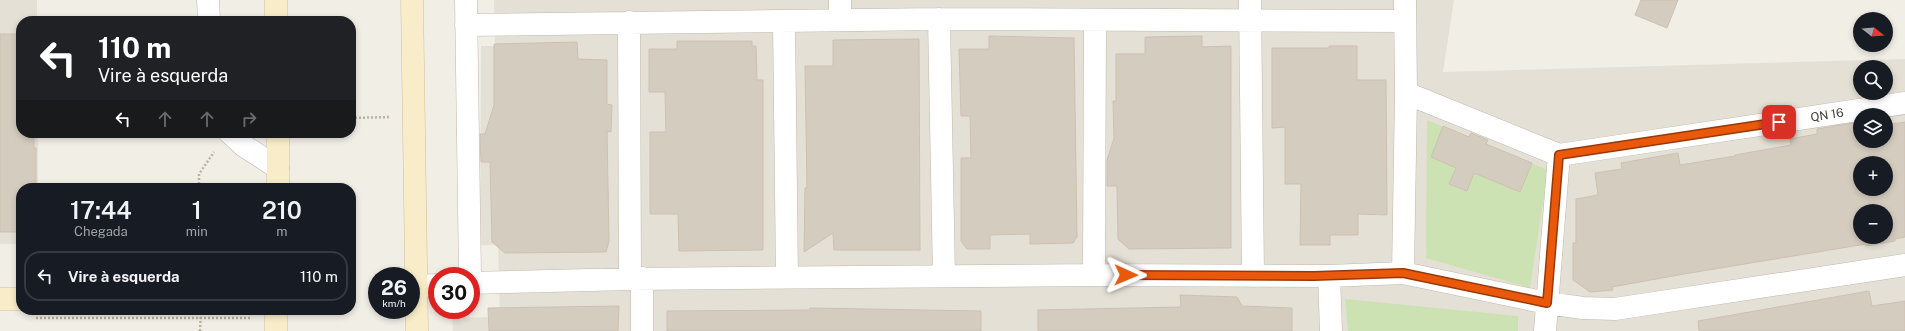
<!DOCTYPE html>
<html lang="pt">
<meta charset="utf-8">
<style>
body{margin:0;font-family:"Public Sans",sans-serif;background:#242831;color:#f1f3f6;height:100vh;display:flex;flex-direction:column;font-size:15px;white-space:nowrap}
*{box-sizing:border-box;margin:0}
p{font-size:13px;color:#9ea1a6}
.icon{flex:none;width:22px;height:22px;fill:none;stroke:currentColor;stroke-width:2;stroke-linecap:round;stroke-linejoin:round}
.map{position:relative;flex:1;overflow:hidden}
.drawer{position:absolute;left:16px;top:183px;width:340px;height:132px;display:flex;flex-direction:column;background:#171b24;border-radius:16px;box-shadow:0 2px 6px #0003}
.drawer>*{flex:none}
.hud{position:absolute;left:16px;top:16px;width:340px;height:122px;border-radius:16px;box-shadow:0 2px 6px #0003;background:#202124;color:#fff;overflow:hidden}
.needle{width:26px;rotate:107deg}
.fabs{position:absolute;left:1853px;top:12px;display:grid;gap:8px}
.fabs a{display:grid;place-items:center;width:40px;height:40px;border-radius:50%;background:#171b24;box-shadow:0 2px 6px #0003;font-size:20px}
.speed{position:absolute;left:368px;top:267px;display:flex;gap:8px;font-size:20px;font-weight:700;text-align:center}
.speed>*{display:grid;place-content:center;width:52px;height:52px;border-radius:50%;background:#171b24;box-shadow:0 2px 6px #0003;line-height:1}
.speed small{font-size:10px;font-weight:400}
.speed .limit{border:6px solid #d22;background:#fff;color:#111}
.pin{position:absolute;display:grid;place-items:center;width:34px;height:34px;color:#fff;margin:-17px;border-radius:8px;box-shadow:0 2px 6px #0006}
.me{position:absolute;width:44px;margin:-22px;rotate:91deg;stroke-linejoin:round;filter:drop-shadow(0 0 3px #0008)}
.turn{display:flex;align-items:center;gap:14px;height:84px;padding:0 16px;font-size:18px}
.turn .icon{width:52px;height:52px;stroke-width:2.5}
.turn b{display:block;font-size:28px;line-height:34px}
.lanes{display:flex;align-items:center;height:38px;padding:0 16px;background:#0003;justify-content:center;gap:20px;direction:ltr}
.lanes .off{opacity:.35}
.eta{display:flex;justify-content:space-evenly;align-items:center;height:68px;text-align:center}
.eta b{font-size:24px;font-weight:600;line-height:28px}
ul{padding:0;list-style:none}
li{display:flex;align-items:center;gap:12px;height:50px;margin:0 8px 6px;padding:0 8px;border:2px solid #363941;border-radius:16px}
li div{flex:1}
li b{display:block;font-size:15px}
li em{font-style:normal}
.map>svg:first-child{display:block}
.residential{fill:#e5e0d5;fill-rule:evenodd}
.green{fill:#cde2b3}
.building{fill:#d5ccc0;stroke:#ccc1b1;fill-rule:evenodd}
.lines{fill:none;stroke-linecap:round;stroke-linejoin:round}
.minor-casing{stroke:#bfb8ad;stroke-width:23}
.secondary-casing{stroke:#cdc09a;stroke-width:23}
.path{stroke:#bcb19c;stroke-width:2.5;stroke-dasharray:2 2;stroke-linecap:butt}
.minor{stroke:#fff;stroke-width:22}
.secondary{stroke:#f9edc9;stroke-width:22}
.route-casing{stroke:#983908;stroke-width:10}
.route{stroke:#ea580c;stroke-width:7}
.labels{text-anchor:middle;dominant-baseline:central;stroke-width:3;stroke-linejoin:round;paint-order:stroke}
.street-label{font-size:12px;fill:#433e36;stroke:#fff}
</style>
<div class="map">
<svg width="1905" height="331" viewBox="0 0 1905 331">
<rect width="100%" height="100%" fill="#f1eee6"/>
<path class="residential" d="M0,0H37V21H21V133H38V188H21V244H0Z
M494,0H1454L1443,72L1905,59V331H453L452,318L500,317L498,245H480L481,46H495ZM1860,67H1886V93H1860ZM1860,115H1886V141H1860ZM1860,163H1886V189H1860ZM1860,211H1886V237H1860Z"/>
<path class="green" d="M1427,120L1548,170L1530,288L1426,258Z
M1345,299L1518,316V331H1348Z"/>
<path class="building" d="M1641,0H1678L1667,28L1635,15Z
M0,34H21V133H34V148H36V188H21V232H0Z
M989,36L1074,38L1077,237L1073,243L1030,244V234L990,235V249H967L961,241V158H971L970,116H961L959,49H989Z
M1202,36V47L1231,46V248L1129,249L1118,239L1117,186H1107V160L1114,138L1113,101H1116V54H1145V37Z
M919,39L920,250H834L833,233L804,252L805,188H807L805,66H833V40Z
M677,41H752V46H756L757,80H763V250L679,251L678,214H650V132H666L665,92H649V49H677Z
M577,42L578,59L607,60V104L612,105L611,132L607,131L609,241L606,252L505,253L492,242L490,162H481L480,134H485L494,105V44Z
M1329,46H1357V80H1386L1387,215L1358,214V235H1330V245H1300L1301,184H1285V127L1272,128V48H1329Z
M1860,122V141H1886V125L1905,122V237L1895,239V241L1866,246V244L1684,274L1612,287L1613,290L1590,292L1573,280V243H1576V199L1598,195L1595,173L1622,169L1621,163L1678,153L1680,165L1735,156V155L1791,145L1790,139L1817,134V129ZM1860,163H1886V189H1860ZM1860,211H1886V237H1860Z
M1443,126L1469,137L1471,133L1488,140L1486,144L1532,163L1520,192L1474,173L1467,191L1449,184L1456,168L1431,157Z
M1869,291L1872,306L1905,301V331H1699L1698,321Z
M1180,295L1237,297L1242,306L1292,308V331H1038V310L1181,307Z
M619,306L618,331H489L488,308Z
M810,308L981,311V331H667V311L810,310Z"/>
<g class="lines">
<defs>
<path id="minor" d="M208,0L209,21
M466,0L470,276
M840,0V20
M1250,0L1253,276
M939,19L944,276
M629,22L630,279
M784,22L787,277
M466,25L939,19L1405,21
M1406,93L1559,155
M230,133L244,146L278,168
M1559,155L1905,103
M1403,273L1406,93L1405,0
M1094,275L1095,20
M1329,276L1331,331
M471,283L630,279L1094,275L1329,276L1403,273L1547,303L1583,308L1615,309L1905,265
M417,286L437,285
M642,331V278
M1545,331L1559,155"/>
<path id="secondary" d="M276,0V21
M412,0L417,331
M278,133V188
M0,299H21
M276,310V331"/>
</defs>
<use href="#minor" class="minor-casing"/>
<use href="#secondary" class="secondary-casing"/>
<path class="path" d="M351,118L390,117
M199,188V174L214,152
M36,318H251
M200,331L201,310"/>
<use href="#minor" class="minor"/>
<use href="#secondary" class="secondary"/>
</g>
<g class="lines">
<defs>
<path id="route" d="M1126,275L1314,276L1403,273L1547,303L1559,155L1779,122"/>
</defs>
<use href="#route" class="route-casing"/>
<use href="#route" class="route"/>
</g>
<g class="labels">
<g class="street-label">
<text transform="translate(1827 115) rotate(-9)">QN 16</text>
</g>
</g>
</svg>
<div class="fabs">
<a><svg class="needle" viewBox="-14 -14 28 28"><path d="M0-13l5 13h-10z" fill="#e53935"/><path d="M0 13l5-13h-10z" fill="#9ea1a6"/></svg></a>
<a><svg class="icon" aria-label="search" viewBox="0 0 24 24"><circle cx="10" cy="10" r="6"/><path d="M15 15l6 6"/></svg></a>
<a><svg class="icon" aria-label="layers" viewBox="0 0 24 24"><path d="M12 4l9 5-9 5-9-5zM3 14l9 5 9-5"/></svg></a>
<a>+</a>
<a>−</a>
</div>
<div class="speed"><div>26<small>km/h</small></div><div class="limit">30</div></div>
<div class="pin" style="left:1779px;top:122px;background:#d93025"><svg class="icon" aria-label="arrive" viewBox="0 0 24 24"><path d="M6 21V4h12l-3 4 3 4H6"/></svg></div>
<svg class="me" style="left:1126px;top:275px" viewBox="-20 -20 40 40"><path d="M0-17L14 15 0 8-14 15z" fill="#ea580c" stroke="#fff" stroke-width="4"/></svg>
<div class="hud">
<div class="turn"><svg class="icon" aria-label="left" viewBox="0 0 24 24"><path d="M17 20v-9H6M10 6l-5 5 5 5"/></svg><div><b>110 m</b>Vire à esquerda</div></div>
<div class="lanes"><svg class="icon" aria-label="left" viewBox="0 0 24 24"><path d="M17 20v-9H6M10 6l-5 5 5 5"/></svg><svg class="icon off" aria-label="ahead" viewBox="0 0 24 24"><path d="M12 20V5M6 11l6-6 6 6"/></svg><svg class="icon off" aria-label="ahead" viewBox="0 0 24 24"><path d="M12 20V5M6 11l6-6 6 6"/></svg><svg class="icon off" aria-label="right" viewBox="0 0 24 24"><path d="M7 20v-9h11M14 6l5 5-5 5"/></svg></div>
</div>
<section class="drawer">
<div class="eta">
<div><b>17:44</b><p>Chegada</p></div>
<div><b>1</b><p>min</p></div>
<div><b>210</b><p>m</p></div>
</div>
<ul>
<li><svg class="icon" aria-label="left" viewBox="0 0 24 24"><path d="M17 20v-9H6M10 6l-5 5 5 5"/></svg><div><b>Vire à esquerda</b></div><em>110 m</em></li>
</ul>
</section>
</div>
